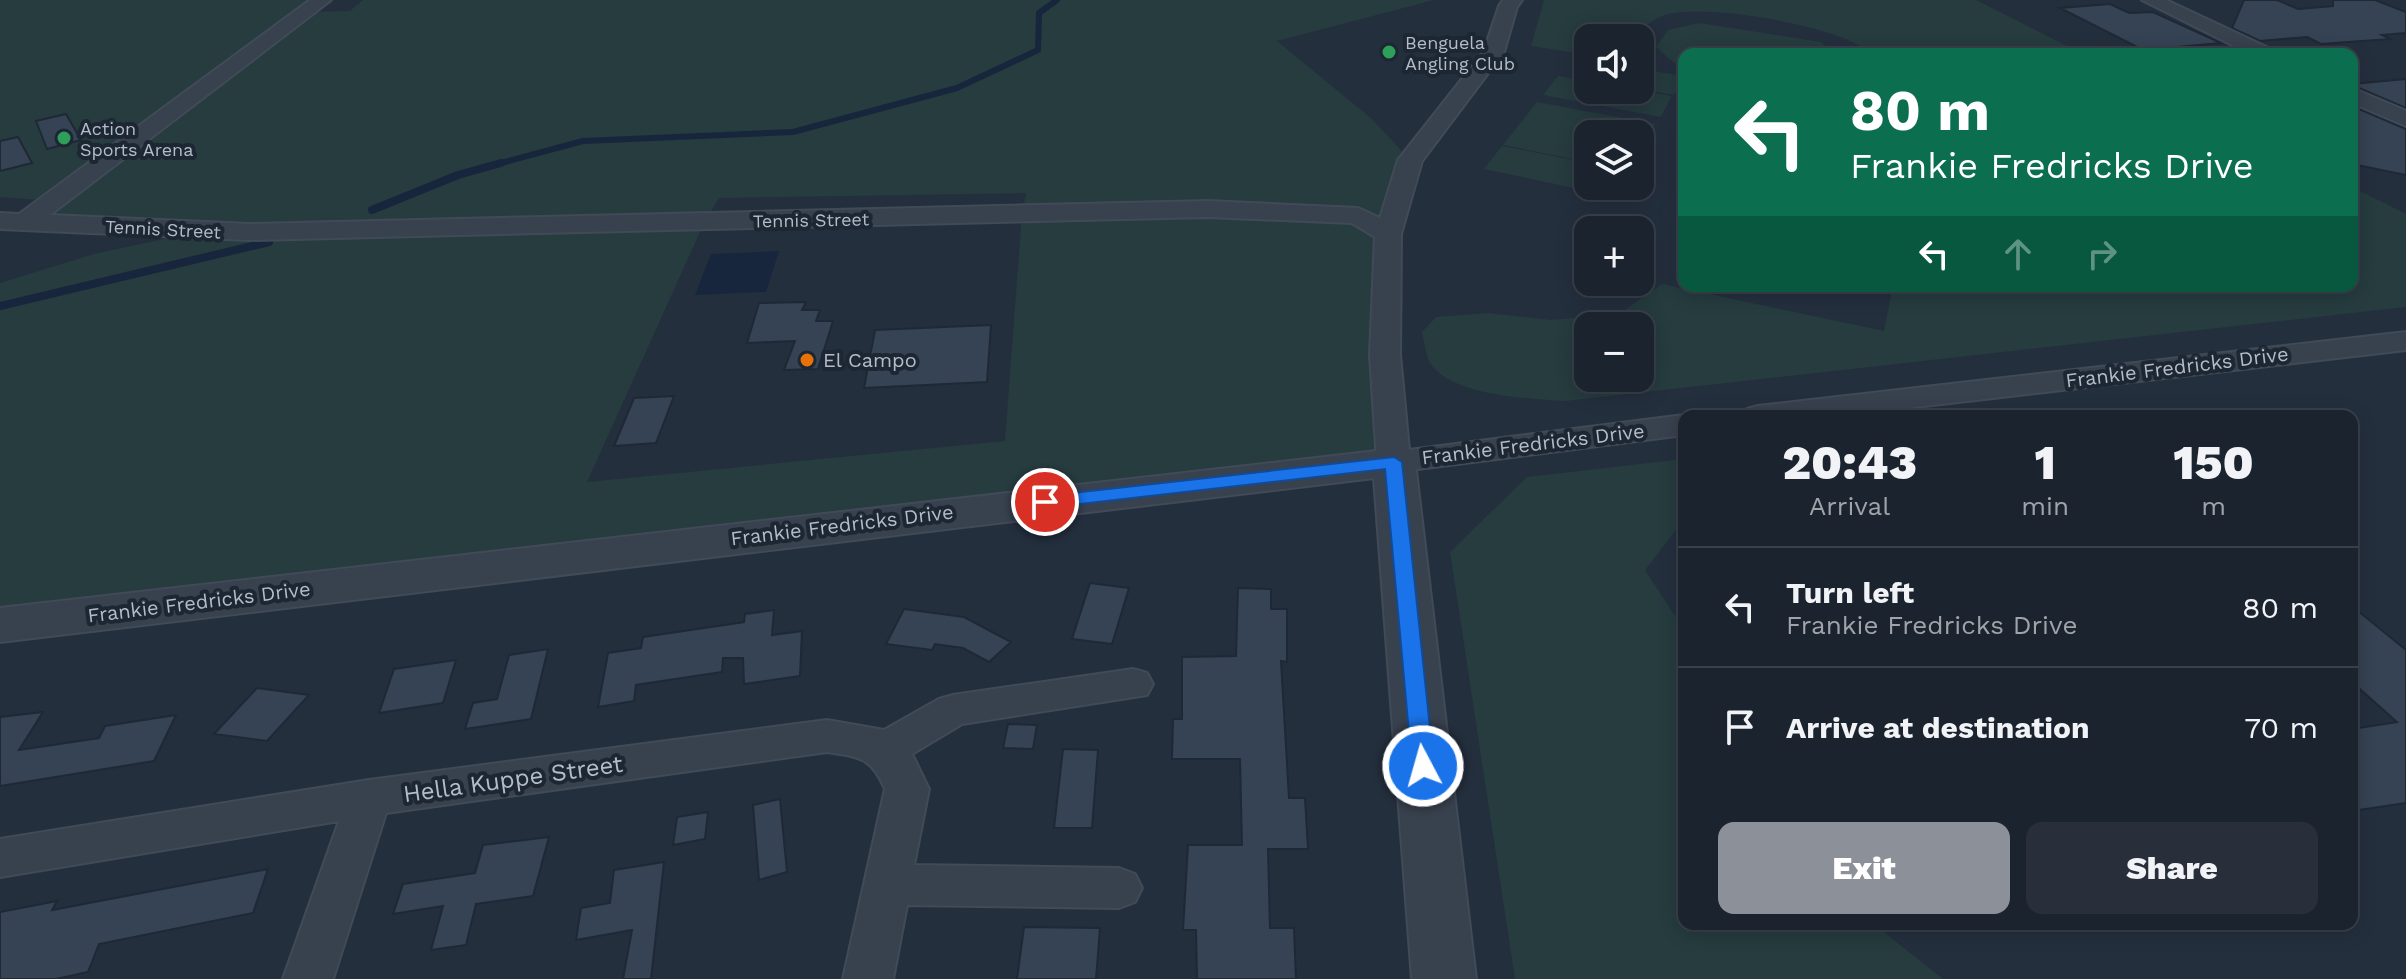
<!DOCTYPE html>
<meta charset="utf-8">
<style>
body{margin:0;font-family:"Work Sans",sans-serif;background:#282f3a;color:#f1f3f6;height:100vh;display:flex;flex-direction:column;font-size:30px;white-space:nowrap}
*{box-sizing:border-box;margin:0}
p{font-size:26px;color:#a0a4aa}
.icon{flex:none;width:44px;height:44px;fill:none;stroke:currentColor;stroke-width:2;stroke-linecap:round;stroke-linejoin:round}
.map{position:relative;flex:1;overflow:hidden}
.details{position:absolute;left:1678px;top:410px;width:680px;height:520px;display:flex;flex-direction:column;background:#1b232e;border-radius:16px;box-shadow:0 4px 20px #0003,0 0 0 2px #39404a}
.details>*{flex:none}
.hud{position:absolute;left:1678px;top:48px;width:680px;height:244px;border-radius:16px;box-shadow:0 4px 20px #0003,0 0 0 2px #39404a;background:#0b6e4f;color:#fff;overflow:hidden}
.buttons{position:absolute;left:1574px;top:24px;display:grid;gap:16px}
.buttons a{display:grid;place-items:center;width:80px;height:80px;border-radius:16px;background:#1b232e;box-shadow:0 4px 20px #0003,0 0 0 2px #39404a;font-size:40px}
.pin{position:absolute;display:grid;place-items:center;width:68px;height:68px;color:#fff;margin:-34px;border:4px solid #fff;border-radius:50%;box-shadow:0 2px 8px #0007}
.me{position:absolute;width:88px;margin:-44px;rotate:354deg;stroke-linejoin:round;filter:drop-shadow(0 0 6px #0008)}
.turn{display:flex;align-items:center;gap:28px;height:168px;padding:0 40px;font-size:36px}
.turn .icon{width:104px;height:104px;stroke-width:2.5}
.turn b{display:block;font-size:56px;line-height:68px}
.lanes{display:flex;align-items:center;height:76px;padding:0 40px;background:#0003;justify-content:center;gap:40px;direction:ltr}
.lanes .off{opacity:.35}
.eta{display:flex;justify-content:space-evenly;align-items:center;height:136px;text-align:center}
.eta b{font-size:48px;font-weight:800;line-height:56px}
.action{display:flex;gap:16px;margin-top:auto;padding:16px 40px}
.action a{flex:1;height:92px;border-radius:16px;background:#8c9099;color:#fff;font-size:32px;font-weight:800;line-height:92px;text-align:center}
.action a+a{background:#282f3a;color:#f1f3f6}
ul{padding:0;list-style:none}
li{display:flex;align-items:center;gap:24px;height:120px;padding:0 40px;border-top:2px solid #39404a}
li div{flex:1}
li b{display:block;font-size:30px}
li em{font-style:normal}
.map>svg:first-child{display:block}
.green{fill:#263c3f;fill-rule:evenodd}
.water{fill:#17263c}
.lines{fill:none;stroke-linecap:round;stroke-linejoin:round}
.stream-far1{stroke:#17263c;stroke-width:6}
.stream{stroke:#17263c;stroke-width:8}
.building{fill:#364354;stroke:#1f2835;stroke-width:2}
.minor-casing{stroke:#414a57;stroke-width:4}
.tertiary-casing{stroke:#414a57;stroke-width:4}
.minor{fill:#38414e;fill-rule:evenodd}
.tertiary{fill:#38414e;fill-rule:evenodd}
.route{fill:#1a73e8;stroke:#114b97;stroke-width:2}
.leisure-dot{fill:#2e9e5b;stroke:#1d2633;stroke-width:3}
.food-dot{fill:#e8710a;stroke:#1d2633;stroke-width:3}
.labels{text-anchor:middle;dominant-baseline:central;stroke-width:8;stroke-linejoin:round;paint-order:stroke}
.far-poi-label{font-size:18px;fill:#b4bcc9;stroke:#1d2633;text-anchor:start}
.far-street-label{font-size:18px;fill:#b4bcc9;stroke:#1d2633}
.poi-label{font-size:20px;fill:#b4bcc9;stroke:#1d2633;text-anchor:start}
.street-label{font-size:20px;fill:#b4bcc9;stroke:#1d2633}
.near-street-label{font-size:24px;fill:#b4bcc9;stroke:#1d2633}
</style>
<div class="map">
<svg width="2406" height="979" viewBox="0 0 2406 979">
<rect width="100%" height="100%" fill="#242f3e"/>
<path class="green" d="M0,0H316L40,200L0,197Z
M363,0H1434L1277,41L1372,119L1410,160L1402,180L1394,462L0,619V283L94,254L192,233L25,222L306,12L350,11ZM1026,193L1022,214L1005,441L587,482L704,223L719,198Z
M1544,0H1976L2083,54C2016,54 1948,58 1882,54C1868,53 1855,42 1843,38C1802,22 1710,5 1668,14C1654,18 1643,26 1635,38H1588V55L1531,46Z
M1699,23L1821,42L1836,54H1684V64L1673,62L1656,47L1668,30Z
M1640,69L1684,76V78L1674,95L1640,89Z
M1558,76L1588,81V90H1636L1672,96L1661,117L1543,95Z
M1537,102L1655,124L1640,150V134H1588V162L1503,145Z
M1502,146L1588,163V186H1618L1612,196L1484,169Z
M2352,187L2406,214V307L1565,401C1530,399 1451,396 1430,363C1426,355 1424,341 1422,332L1436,317L1487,313L1551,320L1619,314L1662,284L1884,331L1893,286H2352ZM1588,326H1640V378H1588Z
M1684,459V524L1680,525L1645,570L1684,630V924H1879L1885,933L1943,979H1515L1450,552L1527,477Z"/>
<path class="water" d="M779,251L766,292L695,295L711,254Z"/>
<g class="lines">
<path class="stream-far1" d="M494,165L583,141L793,132L957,88L1038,50L1039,13L1057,0"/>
<path class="stream" d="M372,210L458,175L501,163
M0,306L269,242"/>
</g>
<path class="building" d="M2244,0H2277L2298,9L2333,6V0H2375L2406,12V33L2382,35L2390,39L2321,44L2307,37L2260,41L2232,28Z
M2110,4L2129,13L2153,12L2221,43L2143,50L2060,8Z
M2406,79V108L2352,85V84Z
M2352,106L2406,129V175L2352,164Z
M66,114L81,140L47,149L36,121Z
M18,137L32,163L0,171V141Z
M806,302L802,310H820L816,321H833L818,369L784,370L795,341L747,343L759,303Z
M991,325L987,382L864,388L875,330Z
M674,396L656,443L614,446L634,398Z
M1090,583L1129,588L1112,644L1072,639Z
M1238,588L1271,589V609H1287V662L1281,661L1289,798H1305L1308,849H1268L1270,928H1294L1296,979H1197L1196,930H1183L1188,845H1242L1240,759H1172L1173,719H1182V657L1236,656Z
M2352,606L2406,650V803L2352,811V729L2397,722L2352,682Z
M904,609L964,617L1011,642L989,662L963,648L935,644L932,650L886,644Z
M774,610L772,635L802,631L800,676L744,684L743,658H723L722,672L636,685L634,701L598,707L608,653L641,648L643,637L744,622L745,614Z
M548,649L531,719L465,729L473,703L497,699L509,655Z
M456,660L443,703L379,713L394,669Z
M257,688L309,695L267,741L214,734Z
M43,712L19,750L99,738L105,726L176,715L154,761L0,786V717Z
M1008,724L1037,725L1033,749L1003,748Z
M1063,749L1098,750L1092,828H1054Z
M780,799L787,872L759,880L753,805Z
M708,812L705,839L673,845L677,817Z
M549,837L533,896L476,904L466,945L431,950L443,906L393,914L403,884L475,873L483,845Z
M664,862L651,979H623L632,930L576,940L581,908L610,903L614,870Z
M268,869L253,913L99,944L88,972L56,979H0V912L57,901L52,910Z
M1024,927L1100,928L1096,979H1017Z"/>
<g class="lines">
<defs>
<path id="minor" d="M310,0H331L50,215L249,224L1208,201L1358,208L1380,218L1398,160L1484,51L1499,6L1503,0H1522L1517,7L1504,52L1422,161L1401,234L1400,355L1409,450L1684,415L1686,416L1684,435L1394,472L1382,469L1377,462L1370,355L1375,237L1352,223L1208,217L249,240L0,229V213L19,214Z
M2142,0H2166L2273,50L2276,54H2250Z
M2352,88L2406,111V126L2352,103Z
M2406,332V350L1839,416H1742L1747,409L1758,406Z
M1133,669L1147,673L1153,684L1147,695L962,724L912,754L929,789L914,865L1119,868L1135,874L1142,888L1135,902L1119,908L907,905L893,979H843L885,789C871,757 860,757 827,752L386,813L333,979H283L339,821L0,877V839L369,780L827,720L884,730L939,699L953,695Z"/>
<path id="tertiary" d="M1394,449L1409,453L1415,462L1476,979H1412L1374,478L0,642V608Z"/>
</defs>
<use href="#minor" class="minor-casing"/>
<use href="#tertiary" class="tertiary-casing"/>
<use href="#minor" class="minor"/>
<use href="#tertiary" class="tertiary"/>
</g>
<path class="route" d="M1394,457L1402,462L1434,766L1431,773L1423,775L1415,773L1412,766L1385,469L1045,508L1036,502L1045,496Z"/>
<g class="leisure-dot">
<circle cx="1389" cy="52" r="8"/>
<circle cx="64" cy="138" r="8"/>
</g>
<circle class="food-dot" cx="807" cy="360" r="8"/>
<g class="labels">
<g class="far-poi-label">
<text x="1405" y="42">Benguela<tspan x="1405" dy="21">Angling Club</tspan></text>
<text x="80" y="128">Action<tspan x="80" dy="21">Sports Arena</tspan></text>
</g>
<g class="far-street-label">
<text transform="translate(811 220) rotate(-1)">Tennis Street</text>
<text transform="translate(163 229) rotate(3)">Tennis Street</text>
</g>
<g class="poi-label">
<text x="823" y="360">El Campo</text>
</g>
<g class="street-label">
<text transform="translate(2177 367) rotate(-7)">Frankie Fredricks Drive</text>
<text transform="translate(1533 444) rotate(-7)">Frankie Fredricks Drive</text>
<text transform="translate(842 525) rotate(-7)">Frankie Fredricks Drive</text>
<text transform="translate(199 602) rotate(-7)">Frankie Fredricks Drive</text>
</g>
<g class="near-street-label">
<text transform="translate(513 779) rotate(-8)">Hella Kuppe Street</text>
</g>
</g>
</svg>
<div class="buttons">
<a><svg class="icon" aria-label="sound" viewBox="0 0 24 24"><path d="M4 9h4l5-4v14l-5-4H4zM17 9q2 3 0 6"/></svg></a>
<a><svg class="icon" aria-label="layers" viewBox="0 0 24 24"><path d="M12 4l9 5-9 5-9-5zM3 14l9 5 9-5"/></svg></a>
<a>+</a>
<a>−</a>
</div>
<div class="pin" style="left:1045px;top:502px;background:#d93025"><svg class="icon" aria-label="arrive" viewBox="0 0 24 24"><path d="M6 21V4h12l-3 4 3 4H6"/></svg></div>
<svg class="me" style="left:1423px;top:766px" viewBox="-20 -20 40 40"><circle r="17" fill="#1a73e8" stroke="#fff" stroke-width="3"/><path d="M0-11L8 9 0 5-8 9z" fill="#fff"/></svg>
<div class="hud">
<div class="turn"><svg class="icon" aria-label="left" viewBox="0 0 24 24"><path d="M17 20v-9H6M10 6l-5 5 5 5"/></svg><div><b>80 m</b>Frankie Fredricks Drive</div></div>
<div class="lanes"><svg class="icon" aria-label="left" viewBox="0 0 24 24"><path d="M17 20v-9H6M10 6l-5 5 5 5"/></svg><svg class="icon off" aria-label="ahead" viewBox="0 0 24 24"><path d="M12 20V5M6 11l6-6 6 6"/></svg><svg class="icon off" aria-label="right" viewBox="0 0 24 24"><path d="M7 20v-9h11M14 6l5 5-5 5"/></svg></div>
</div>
<section class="details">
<div class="eta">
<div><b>20:43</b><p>Arrival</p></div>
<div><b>1</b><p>min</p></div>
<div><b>150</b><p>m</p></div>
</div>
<ul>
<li><svg class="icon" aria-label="left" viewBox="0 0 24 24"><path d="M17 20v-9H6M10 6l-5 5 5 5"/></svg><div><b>Turn left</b><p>Frankie Fredricks Drive</p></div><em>80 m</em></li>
<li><svg class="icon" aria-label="arrive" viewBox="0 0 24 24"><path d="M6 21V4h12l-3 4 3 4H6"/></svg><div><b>Arrive at destination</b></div><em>70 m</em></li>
</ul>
<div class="action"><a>Exit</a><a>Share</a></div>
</section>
</div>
